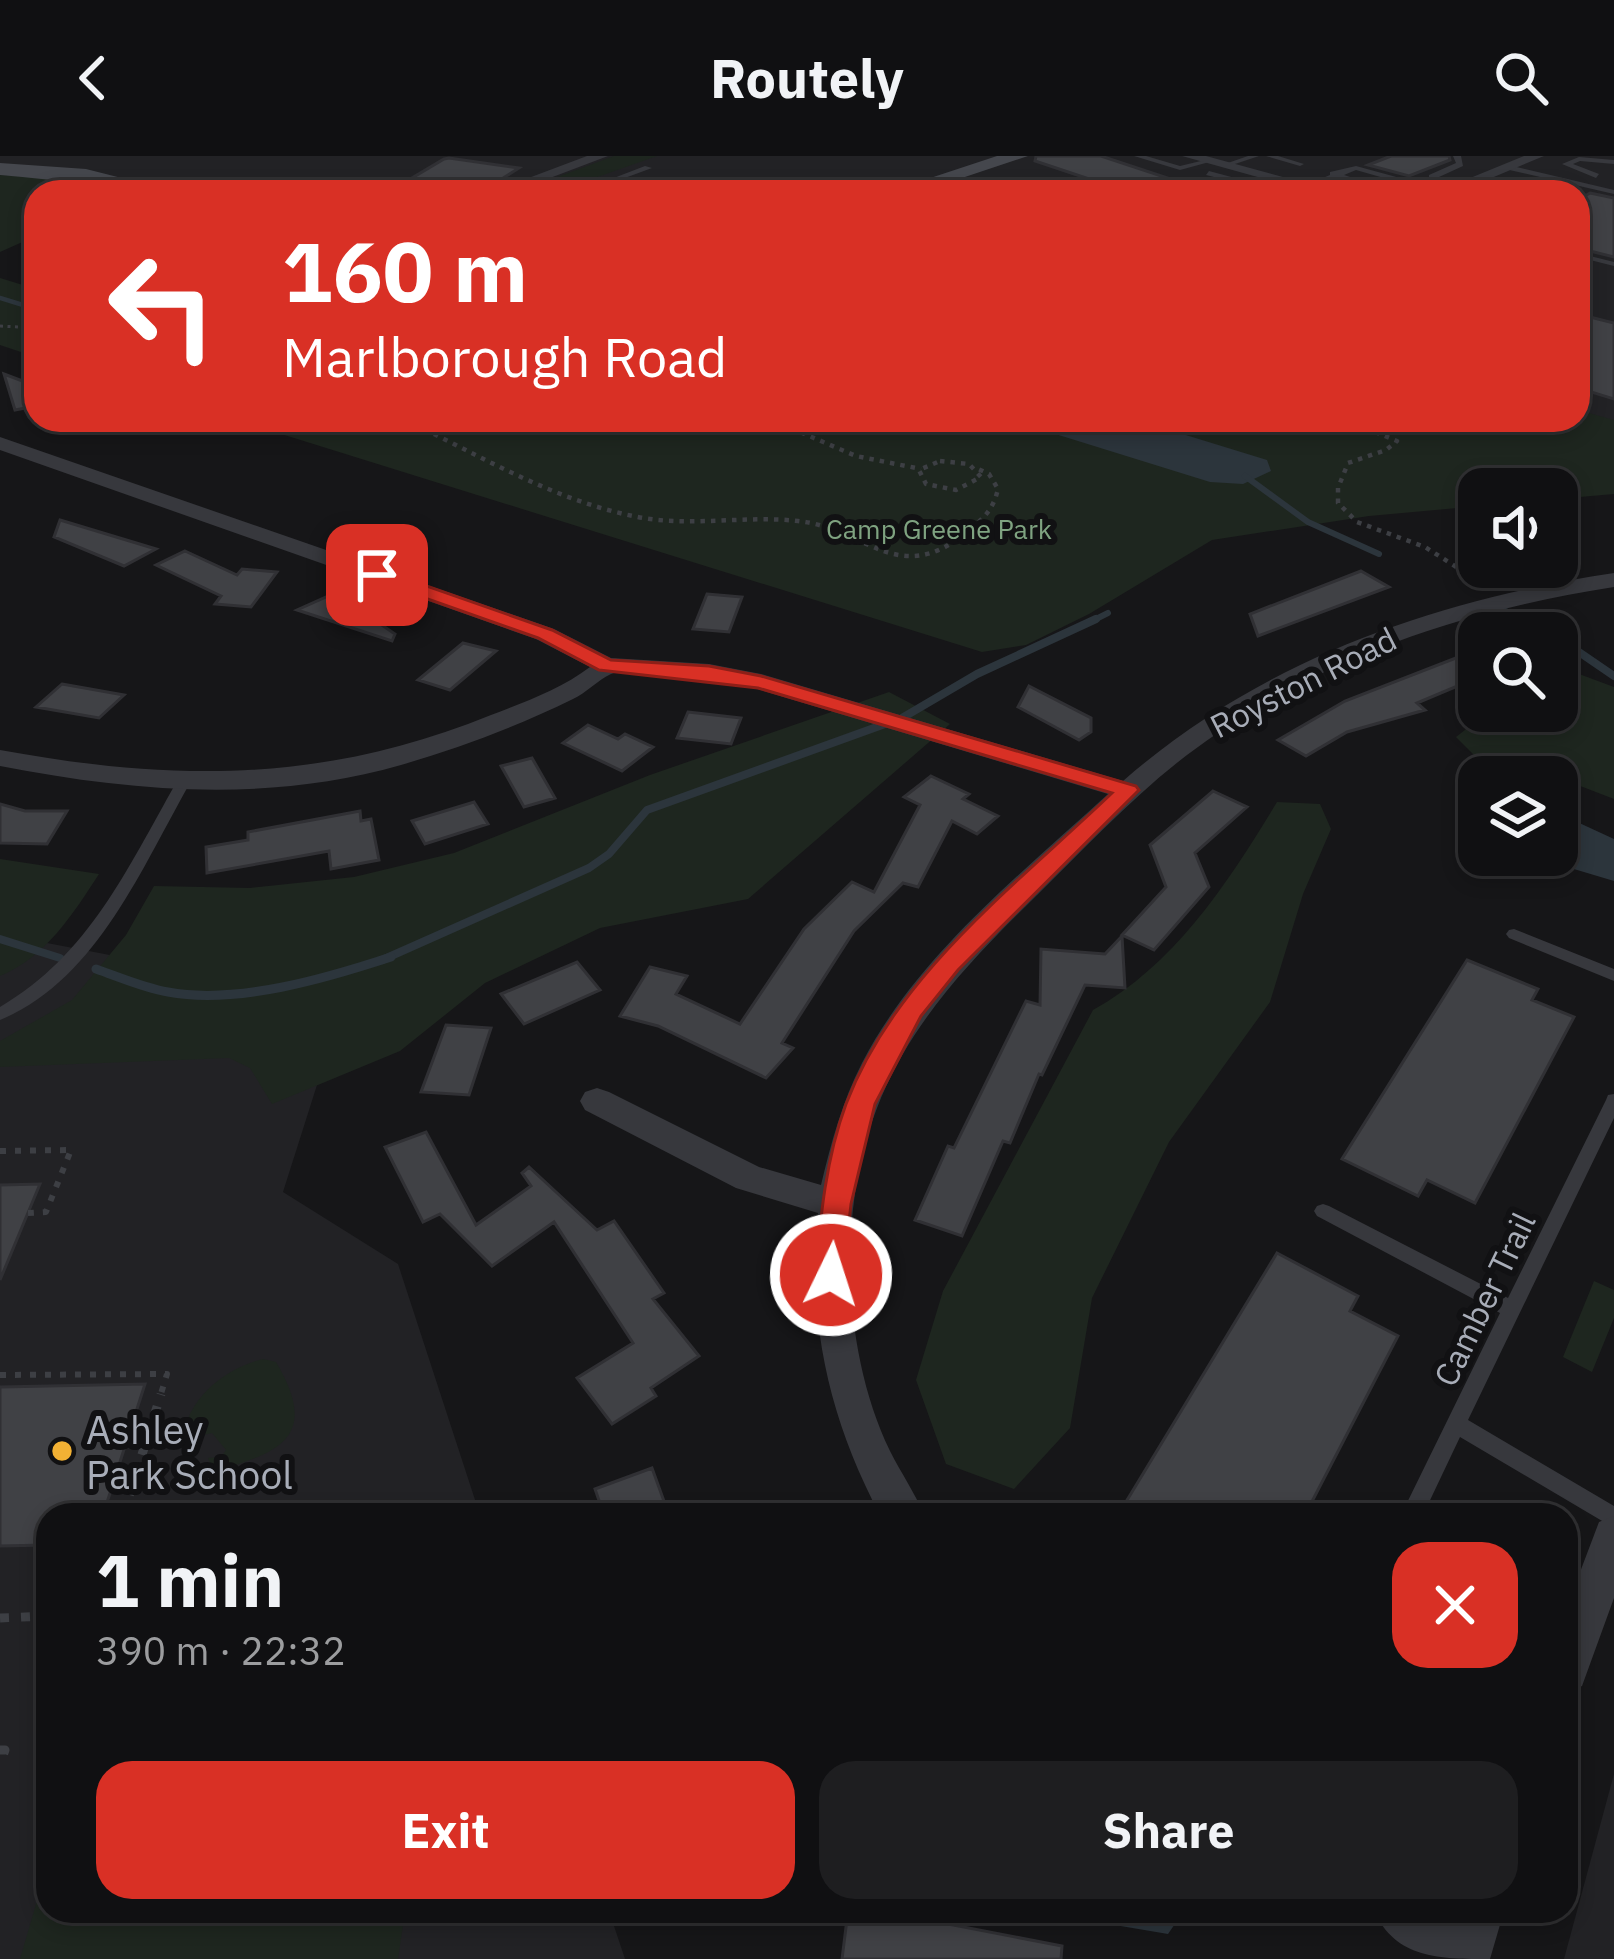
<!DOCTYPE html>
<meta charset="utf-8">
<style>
body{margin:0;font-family:"IBM Plex Sans",sans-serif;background:#1e1e20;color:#f1f3f6;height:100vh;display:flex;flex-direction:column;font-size:45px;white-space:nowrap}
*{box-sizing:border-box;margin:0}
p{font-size:39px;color:#9c9d9f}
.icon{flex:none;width:66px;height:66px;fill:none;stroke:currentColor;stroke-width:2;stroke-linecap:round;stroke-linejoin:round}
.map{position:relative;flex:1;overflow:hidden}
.side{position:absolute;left:36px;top:1347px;width:1542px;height:420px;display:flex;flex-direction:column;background:#101012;border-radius:36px;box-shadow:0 6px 18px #0003,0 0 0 3px #303032}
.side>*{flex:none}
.top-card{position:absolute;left:24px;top:24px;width:1566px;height:252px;border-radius:36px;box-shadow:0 6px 18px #0003,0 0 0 3px #303032;background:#d93025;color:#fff;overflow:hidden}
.tools{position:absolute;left:1458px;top:312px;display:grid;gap:24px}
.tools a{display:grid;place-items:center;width:120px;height:120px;border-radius:24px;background:#101012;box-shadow:0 6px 18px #0003,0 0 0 3px #303032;font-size:60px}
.pin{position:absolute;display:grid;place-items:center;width:102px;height:102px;color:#fff;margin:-51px;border-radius:24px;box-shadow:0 6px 18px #0006}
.me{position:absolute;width:132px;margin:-66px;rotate:4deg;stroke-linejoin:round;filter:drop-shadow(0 0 9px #0008)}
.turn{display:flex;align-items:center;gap:42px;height:252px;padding:0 60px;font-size:54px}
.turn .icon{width:156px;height:156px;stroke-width:2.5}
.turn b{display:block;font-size:84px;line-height:102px}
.round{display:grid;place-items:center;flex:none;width:126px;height:126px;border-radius:36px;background:#1e1e20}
.overview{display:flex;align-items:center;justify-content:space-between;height:204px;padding:0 60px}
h1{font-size:72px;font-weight:700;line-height:90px}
.primary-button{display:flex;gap:24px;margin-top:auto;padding:24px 60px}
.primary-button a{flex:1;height:138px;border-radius:36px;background:#d93025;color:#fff;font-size:48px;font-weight:700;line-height:138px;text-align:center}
.primary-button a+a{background:#1e1e20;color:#f1f3f6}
header{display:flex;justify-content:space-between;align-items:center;height:156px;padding:0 60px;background:#101012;font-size:54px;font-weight:700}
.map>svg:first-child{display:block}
.built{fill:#222225}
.green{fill:#1e261f}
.water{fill:#2c353c}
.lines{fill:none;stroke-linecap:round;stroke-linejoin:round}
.stream-far3{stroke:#2c353c;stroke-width:4.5}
.stream-far2{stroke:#2c353c;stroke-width:6}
.stream-far1{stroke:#2c353c;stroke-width:8}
.stream{stroke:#2c353c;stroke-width:9}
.building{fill:#404145;stroke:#303034;stroke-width:3}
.path-far3{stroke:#3d3f44;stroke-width:3;stroke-dasharray:3 4.5;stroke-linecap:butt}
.path-far2{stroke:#3d3f44;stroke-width:4.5;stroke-dasharray:4.5 6;stroke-linecap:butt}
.path-far1{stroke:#3d3f44;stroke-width:6;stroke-dasharray:6 9;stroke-linecap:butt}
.path{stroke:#3d3f44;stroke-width:9;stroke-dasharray:9 12;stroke-linecap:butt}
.lane{fill:#37383d;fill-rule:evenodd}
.street{fill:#37383d;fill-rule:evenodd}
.secondary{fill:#45474d;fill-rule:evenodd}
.route{fill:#d93025;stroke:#8d1f18;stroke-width:3}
.poi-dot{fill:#f2b134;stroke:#111113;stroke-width:4.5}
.labels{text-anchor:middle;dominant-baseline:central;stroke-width:12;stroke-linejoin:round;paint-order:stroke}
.far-park-label{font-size:27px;fill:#7fa381;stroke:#111113}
.street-label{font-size:33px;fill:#a8adb8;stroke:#111113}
.near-poi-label{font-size:39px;fill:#a8adb8;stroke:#111113;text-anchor:start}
</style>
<header><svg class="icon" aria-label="back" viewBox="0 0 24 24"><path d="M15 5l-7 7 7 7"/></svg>Routely<svg class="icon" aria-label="search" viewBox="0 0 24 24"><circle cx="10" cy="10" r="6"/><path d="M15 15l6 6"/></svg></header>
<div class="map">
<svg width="1614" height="1803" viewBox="0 0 1614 1803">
<rect width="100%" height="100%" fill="#161618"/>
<path class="built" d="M0,0H1012L891,36H170L141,28L0,12Z
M1025,0H1614V281L1578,264V36H904Z
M0,778L344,844L283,1036L398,1108L480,1359H48V1755H609L625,1803H0Z
M1614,1618V1803H1564Z"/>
<path class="green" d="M614,0H657L589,24L582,29L589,36H517Z
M0,19L54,22L129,36H36V80L0,96Z
M0,122L36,133V201L0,189Z
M1578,254L1614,264V338L1557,343V333H1479V350L1369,360L1212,384L1089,458L1026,489L982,496L236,264H1578Z
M1563,512L1614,531V643L1557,621L1484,609L1456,581L1489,555H1557V515Z
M889,536L950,568L748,743L600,772L485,827L400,895L272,948L250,912L229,902L0,911V885L72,844L126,779L154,730L250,732L354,721L454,697L650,619Z
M1277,646L1320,648L1331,673L1303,738L1270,846L1169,986L1092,1142L1070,1272L1014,1333L946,1308L916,1224L943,1135L1093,854C1175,809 1230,724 1277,646Z
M0,703L99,718C73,758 46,801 0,820Z
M1594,1125L1614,1134V1162L1592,1216L1563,1201Z
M263,1203L276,1206C320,1280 281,1297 214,1315L208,1302L221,1301L226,1294L212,1277L183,1284C186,1243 225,1212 263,1203Z
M48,1707V1755H405L398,1803H20Z"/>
<path class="water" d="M1010,264H1137L1267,304L1271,315L1243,328L1210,326Z
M1557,664L1575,665L1614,683V725L1527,699H1557Z
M1032,1755H1175L1179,1762L1168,1778Z"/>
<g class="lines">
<path class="stream-far3" d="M542,36L565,24
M0,142L36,153"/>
<path class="stream-far2" d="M1245,320L1308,366L1379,398
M1497,451L1528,466
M1090,466L1108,457"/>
<path class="stream-far1" d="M1522,463L1551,477
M1557,481L1614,520
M902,562L977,518L1096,463
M0,783L60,802
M382,804L589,712L609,698L647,654L885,568"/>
<path class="stream" d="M96,813C119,821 144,832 168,836C237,849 327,822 391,801"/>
</g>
<path class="building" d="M1036,0H1101L1195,31V36H1128L1035,5Z
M1391,0H1449L1450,4L1409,20L1368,9Z
M444,3L449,2L519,12L481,36L407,25Z
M1590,37L1614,42V101L1578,92V44Z
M1578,158L1614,167V243L1578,232Z
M4,218L36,230V250L15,254Z
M60,364L156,393L124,410L54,381Z
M185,395L237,419L242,413L277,416L251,451L215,448L221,440L156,409Z
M1361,415L1389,431L1258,480L1250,458Z
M335,437L395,478L392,485L297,454Z
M707,438L742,441L729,476L693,473Z
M463,487L496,495L450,534L418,524Z
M1479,493V521L1417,547L1425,554L1347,576L1306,600L1278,584L1345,545Z
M62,528L124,539L99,562L36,551Z
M1029,530L1091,562V576L1079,584L1018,551Z
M688,556L741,562L731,588L677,582Z
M588,569L618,583L625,578L653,591L622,615L563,587Z
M532,602L555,642L524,651L501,610Z
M931,620L969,638L963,643L998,660L977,678L952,665L918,731L903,727L854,775L782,887L793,892L766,922L658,870L620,860L650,811L687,820L676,838L740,868L804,773L852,726L874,736L920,649L904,641Z
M1213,635L1247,651L1195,697L1209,731L1154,794L1122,779L1166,731L1150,689Z
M474,646L488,668L425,688L412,665Z
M0,648L25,655H67L47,688L0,687Z
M360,655L361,665L371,663L379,704L331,713L329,695L207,717L206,691L248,684V676Z
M1122,780L1125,832L1085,829L1042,919L1039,918L1010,987L1003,985L962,1080L915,1064L948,990L954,992L1026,845L1040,849L1041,793L1105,798Z
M1467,804L1538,833L1532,844L1574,861L1475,1047L1427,1024L1418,1040L1342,1003Z
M577,806L600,834L524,868L501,838Z
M446,869L491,872L469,939L421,936Z
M426,976L476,1069L531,1030L522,1017L529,1011L597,1074L614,1065L664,1137L653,1143L699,1200L651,1232L656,1240L612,1268L577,1222L633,1187L554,1066L492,1110L440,1058L423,1066L385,991Z
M40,1028L0,1124V1029Z
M1277,1097L1358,1140L1350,1155L1398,1180L1305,1359H1118Z
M145,1228L103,1359H48V1389L0,1390V1231Z
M652,1312L669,1359H604L595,1333Z
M848,1755H881L1062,1790L1061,1803H842Z"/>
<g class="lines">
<path class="path-far3" d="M362,32L394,25
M0,170L36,172"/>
<path class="path-far2" d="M406,264C478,299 554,344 633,360C686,372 745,359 798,365C866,372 898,433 967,376C984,362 993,354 998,333L989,318L976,312
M772,264L856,300L921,313
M1346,264L1397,285L1386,294L1348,307L1338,332V347L1357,366L1425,391L1483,428
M940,305L969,308L981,321L956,334L926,328L919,314Z"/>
<path class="path-far1" d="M0,995L71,994L46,1056L28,1057
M0,1219L167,1218L160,1241"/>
<path class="path" d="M123,1359L161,1238
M0,1462L48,1460
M0,1594H5L0,1608"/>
<path class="lane" d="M1134,0H1146L1180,10L1209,3L1213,5L1180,14Z
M1248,0H1259L1226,11L1222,9Z
M1266,0H1278L1304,8L1300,10Z
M1453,0H1461L1463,10L1439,21L1462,28V32L1429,23V19L1456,7Z
M1579,1L1614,4V8L1580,5L1573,8L1599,18L1596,22L1562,8Z
M1508,9L1614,34V38L1505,13Z
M645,10L652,12L603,30L611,36H602L593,30Z
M1356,10L1444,34L1445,36H1433L1356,14L1344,19L1396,36C1377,36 1362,27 1343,24C1330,21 1316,31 1303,30L1330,19V16Z
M1209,15L1250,26L1273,19L1277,21L1250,30L1206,19Z
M1291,25L1298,27L1284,36H1274Z
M983,27L986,31L968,36L963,34Z
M1578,97L1614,106V110L1578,101Z
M183,623L190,627C142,711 96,825 0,864V851C89,799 127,713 176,627Z
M1514,773L1614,813V825L1509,782L1506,778L1509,774Z
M1614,938V962L1468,1264L1614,1350V1372L1460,1281L1423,1359H1401L1500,1157L1317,1060L1314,1055L1317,1050L1323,1048L1329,1050L1508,1142L1606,944L1608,939Z"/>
<path class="street" d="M587,0H608L513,36H491Z
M1182,0H1206L1338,36H1312Z
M1524,0H1544L1458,36H1436Z
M0,281L554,473L611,502L709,508L761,518L1123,625C1261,504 1435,444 1614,417V431C1461,455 1312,504 1187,599C1132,641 1084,693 1035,741C945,829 874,907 855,1037C843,1121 853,1218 890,1295C901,1317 915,1337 924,1359H880C829,1262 807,1166 818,1057L736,1032L585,954L580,945L585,936L597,932L609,936L759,1011L821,1029C831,987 842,946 862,907C917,800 1021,718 1108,638L757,533C732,528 630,510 611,518C598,524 586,537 573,543C518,570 460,592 401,609C268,647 134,636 0,610V594C175,626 324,627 491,559C525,546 561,533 590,511L536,483L0,294Z
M1614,1360V1442L1582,1530L1566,1537V1453L1599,1366Z
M1374,1755H1440L1451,1764L1454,1755H1504L1490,1803C1440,1803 1396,1803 1374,1755Z"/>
<path class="secondary" d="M997,0H1028L920,36H888Z
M0,7L86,13L177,36C118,36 59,23 0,19Z"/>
</g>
<path class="route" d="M371,415H384L552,474L611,504L709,510L761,520L1136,630L1139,634L958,814L921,860L875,948L851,1048L842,1129L831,1132L820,1129L816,1119C820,1062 826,1002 846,948C895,819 1015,730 1112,637L758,532L599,514L538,482L371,423Z"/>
<circle class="poi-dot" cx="62" cy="1295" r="12"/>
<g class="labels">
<g class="far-park-label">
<text x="939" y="372">Camp Greene Park</text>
</g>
<g class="street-label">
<text transform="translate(1303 526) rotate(-27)">Royston Road</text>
<text transform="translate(1484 1143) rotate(-64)">Camber Trail</text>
</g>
<g class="near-poi-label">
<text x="86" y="1273">Ashley<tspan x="86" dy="45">Park School</tspan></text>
</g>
</g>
</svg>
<div class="tools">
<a><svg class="icon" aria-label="sound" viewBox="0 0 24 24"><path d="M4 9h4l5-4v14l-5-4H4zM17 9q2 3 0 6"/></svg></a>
<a><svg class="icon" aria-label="search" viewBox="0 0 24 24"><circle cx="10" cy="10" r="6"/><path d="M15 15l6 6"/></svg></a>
<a><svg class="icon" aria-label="layers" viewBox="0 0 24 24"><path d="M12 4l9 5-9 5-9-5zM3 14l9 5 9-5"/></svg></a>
</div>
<div class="pin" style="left:377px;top:419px;background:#d93025"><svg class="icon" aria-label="arrive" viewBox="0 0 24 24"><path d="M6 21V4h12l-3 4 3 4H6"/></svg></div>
<svg class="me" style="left:831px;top:1119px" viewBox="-20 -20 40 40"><circle r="17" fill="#d93025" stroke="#fff" stroke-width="3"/><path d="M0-11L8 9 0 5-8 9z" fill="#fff"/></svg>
<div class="top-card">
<div class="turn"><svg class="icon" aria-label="left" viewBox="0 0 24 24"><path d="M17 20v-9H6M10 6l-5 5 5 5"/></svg><div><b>160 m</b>Marlborough Road</div></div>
</div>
<section class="side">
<div class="overview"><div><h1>1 min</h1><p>390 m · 22:32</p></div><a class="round" style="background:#d93025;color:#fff"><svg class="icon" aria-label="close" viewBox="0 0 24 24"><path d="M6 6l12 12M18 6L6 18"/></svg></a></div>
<div class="primary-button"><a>Exit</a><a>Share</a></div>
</section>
</div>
